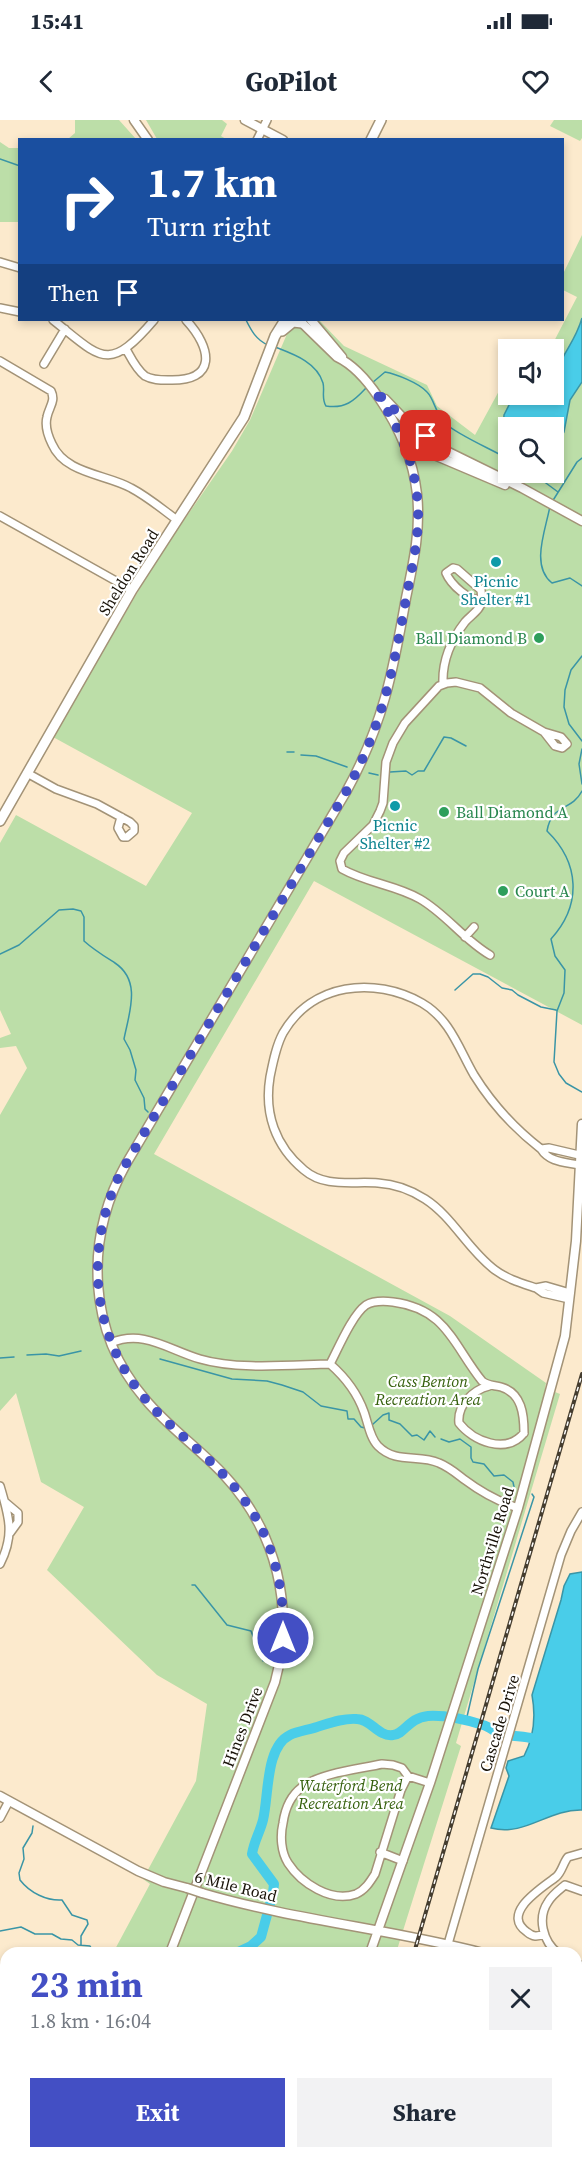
<!DOCTYPE html>
<meta charset="utf-8">
<style>
body{margin:0;font-family:"Source Serif 4",serif;background:#f2f2f3;color:#1f2937;height:100vh;display:flex;flex-direction:column;font-size:22px;white-space:nowrap}
*{box-sizing:border-box;margin:0}
p{font-size:20px;color:#747a83}
.icon{flex:none;width:33px;height:33px;fill:none;stroke:currentColor;stroke-width:2;stroke-linecap:round;stroke-linejoin:round}
.map{position:relative;flex:1;overflow:hidden}
.side{position:absolute;left:0px;top:1827px;width:582px;height:212px;display:flex;flex-direction:column;background:#fff;border-radius:18px 18px 0 0;box-shadow:0 3px 9px #0003}
.side>*{flex:none}
.guide{position:absolute;left:18px;top:18px;width:546px;height:183px;border-radius:0px;box-shadow:0 3px 9px #0003;background:#1a4fa0;color:#fff;overflow:hidden}
.tools{position:absolute;left:498px;top:219px;display:grid;gap:12px}
.tools a{display:grid;place-items:center;width:66px;height:66px;border-radius:0px;background:#fff;box-shadow:0 3px 9px #0003;font-size:30px}
.pin{position:absolute;display:grid;place-items:center;width:51px;height:51px;color:#fff;margin:-26px;border-radius:12px;box-shadow:0 3px 9px #0006}
.me{position:absolute;width:66px;margin:-33px;rotate:0deg;stroke-linejoin:round;filter:drop-shadow(0 0 4px #0008)}
.turn{display:flex;align-items:center;gap:21px;height:126px;padding:0 30px;font-size:27px}
.turn .icon{width:78px;height:78px;stroke-width:2.5}
.turn b{display:block;font-size:42px;line-height:51px}
.then{display:flex;align-items:center;height:57px;padding:0 30px;background:#0003;gap:12px;font-size:22px}
.round{display:grid;place-items:center;flex:none;width:63px;height:63px;border-radius:0px;background:#f2f2f3}
.overview{display:flex;align-items:center;justify-content:space-between;height:102px;padding:0 30px}
h1{font-size:36px;font-weight:700;line-height:45px;color:#434fc4}
.action{display:flex;gap:12px;margin-top:auto;padding:12px 30px}
.action a{flex:1;height:69px;border-radius:0px;background:#434fc4;color:#fff;font-size:24px;font-weight:700;line-height:69px;text-align:center}
.action a+a{background:#f2f2f3;color:#1f2937}
.status{display:flex;justify-content:space-between;align-items:center;height:42px;padding:0 30px;background:#fff;direction:ltr}
.status svg{height:16px;fill:currentColor}
header{display:flex;justify-content:space-between;align-items:center;height:78px;padding:0 30px;background:#fff;font-size:27px;font-weight:700}
.map>svg:first-child{display:block}
.commercial{fill:#e8ddf2}
.green{fill:#bcdea8;fill-rule:evenodd}
.water{fill:#49cde9;stroke:#3a95a6;stroke-width:1.5}
.lines{fill:none;stroke-linecap:round;stroke-linejoin:round}
.stream{stroke:#3a95a6;stroke-width:1.5}
.river{stroke:#49cde9;stroke-width:10}
.minor-casing{stroke:#a39377;stroke-width:10}
.tertiary-casing{stroke:#a39377;stroke-width:11}
.secondary-casing{stroke:#a39377;stroke-width:12}
.minor{stroke:#fff;stroke-width:7}
.tertiary{stroke:#fff;stroke-width:8}
.secondary{stroke:#fff;stroke-width:9}
.rail-casing{stroke:#453d2f;stroke-width:4}
.rail{stroke:#fff;stroke-width:1.5;stroke-dasharray:4.5;stroke-linecap:butt}
.tertiary-bridge-casing{stroke:#a39377;stroke-width:11;stroke-linecap:butt}
.tertiary-bridge{stroke:#fff;stroke-width:8}
.route{stroke:#434fc4;stroke-width:10;stroke-dasharray:0 18}
.culture-dot{fill:#0f9aa8;stroke:#fff;stroke-width:2}
.leisure-dot{fill:#2e9e5b;stroke:#fff;stroke-width:2}
.labels{text-anchor:middle;dominant-baseline:central;stroke-width:4.5;stroke-linejoin:round;paint-order:stroke}
.street-label{font-size:16px;fill:#181208;stroke:#fff}
.culture-label{font-size:16px;fill:#0d838f;stroke:#fff}
.leisure-label{font-size:16px;fill:#27864d;stroke:#fff;text-anchor:start}
.park-label{font-size:16px;font-style:italic;fill:#345f0b;stroke:#fff}
</style>
<div class="status"><b>15:41</b><svg viewBox="0 0 49 12"><path d="M0 12V9h3v3zM5 12V6h3v6zM10 12V3h3v9zM15 12V0h3v12zM26 1h20v11H26zM47 4h2v5h-2z"/></svg></div>
<header><svg class="icon" aria-label="back" viewBox="0 0 24 24"><path d="M15 5l-7 7 7 7"/></svg>GoPilot<svg class="icon" aria-label="heart" viewBox="0 0 24 24"><path d="M12 20l-8-8c-3-5 5-10 8-4 3-6 11-1 8 4z"/></svg></header>
<div class="map">
<svg width="582" height="2038" viewBox="0 0 582 2038">
<rect width="100%" height="100%" fill="#fceacd"/>
<path class="commercial" d="M219,2032L333,2033L330,2038H217Z"/>
<path class="green" d="M75,0H119L136,19H68L75,13Z
M146,0H222L227,4L221,16L226,19H157Z
M554,0H582V18L580,21L550,6Z
M0,22L9,28H19V102H0Z
M582,115V905L314,761L154,1034L450,1196L546,1263L545,1268L560,1274L456,1623L461,1626L396,1833H113L150,1764L143,1759L196,1661L207,1584L157,1555L47,1450L84,1387L41,1362L16,1273L0,1291V995L27,948L16,926L0,928V918L11,914L0,890V723L16,695L146,766L192,693L53,617L157,439L232,331L250,300L293,200H319L344,226L427,265L437,286L475,315L506,258L508,259V274H554V230L550,229L577,177L563,170V154ZM508,308H554V352H508Z
M53,2032L219,2033L217,2038H50Z"/>
<path class="water" d="M582,198V262L570,280L564,312L554,328V308H508V315L503,312L504,295L511,281L538,283L545,275L554,274C554,237 573,230 582,198Z
M582,1452V1690C548,1689 525,1717 491,1708L509,1656L506,1648L508,1641L524,1636C534,1617 536,1597 532,1575L561,1480L564,1466L570,1454Z"/>
<g class="lines">
<path class="stream" d="M0,39L20,46
M246,200C251,210 256,220 268,225
M275,227C293,234 317,242 323,263C325,271 321,278 326,286C345,289 354,281 366,268
M372,263L385,252C396,254 419,263 427,272C435,280 435,294 446,304C458,315 493,330 508,339
M531,352L558,372
M552,382L577,342L582,338
M550,386C546,409 530,446 552,463L570,458L582,466
M582,536L571,550L565,570L564,587L569,604L582,621
M582,629L579,644L582,664
M287,632H294
M301,635L316,636L347,647
M390,652L406,651L412,655L418,651H424L444,617L451,618L466,626
M369,653L378,655
M582,671C571,692 552,683 547,711C580,743 582,785 551,819L555,836L565,850L564,873L557,891L554,942L559,954L566,963L582,972
M0,834L19,825L59,790L73,789L81,791L84,797V821C94,830 104,836 115,843C142,861 129,893 124,919L130,930L136,950L135,960L144,978L145,989L148,992
M455,870L473,854H480L488,857L502,868L512,870L518,875L541,887L556,890
M27,1235L46,1234L59,1236L81,1231
M0,1238L14,1237
M160,1239L232,1259L267,1261L282,1265L303,1272L321,1286L347,1291L348,1299H354L361,1307L365,1308
M372,1305L383,1295L389,1293V1300L400,1304L412,1316L417,1315L424,1320L430,1311L435,1317
M441,1319L449,1322L460,1319L471,1327V1338L473,1342L484,1344L494,1356L504,1355L513,1362L514,1367
M192,1465H195L227,1505L251,1511L263,1541
M466,1601L478,1549L534,1377L532,1374
M33,1706L32,1713L23,1728L24,1739L19,1753L20,1760C30,1773 47,1781 62,1780L72,1795L87,1800L88,1804L81,1816V1825
M0,1811L21,1807L35,1814H52L61,1819L72,1820L78,1825L90,1826L94,1833
M208,2038L211,2032"/>
<path class="river" d="M236,1833L251,1826L261,1817L273,1773L274,1764L252,1734C254,1721 260,1712 263,1700C269,1676 265,1627 290,1615C298,1611 308,1610 317,1607C330,1603 343,1598 357,1599C371,1599 378,1617 393,1615C405,1614 408,1598 428,1596C445,1595 467,1600 483,1605C490,1607 496,1613 503,1615C512,1616 521,1616 531,1618
M145,2032V2038"/>
<defs>
<path id="minor" d="M257,20L267,0
M0,142L20,148
M0,188L20,192
M53,200C101,238 108,254 154,200
M126,229C131,238 136,249 145,256C152,260 160,260 168,260C218,262 212,228 186,200
M0,241L51,271C56,281 49,287 47,297C45,305 48,316 52,324C65,354 106,354 131,368C148,377 162,389 177,400
M44,244L65,209
M0,396L132,470
M453,448L457,449L481,470L482,480C469,481 451,465 446,453Z
M443,564C442,541 451,520 465,502C471,495 481,490 482,480
M27,653L56,669L97,684L130,702L134,706V711L127,717H123L118,708L121,697
M465,817L474,807
M490,835C464,820 446,794 420,779C396,765 367,763 342,749L340,741L344,733L373,705L380,691L383,683L386,642L393,623L405,603L439,566L447,563L456,562L480,568L511,593L544,612L555,626L562,628L567,624L561,617L544,612
M579,1045C564,1042 549,1042 541,1029L549,1028L579,1035
M536,1168C521,1163 507,1159 495,1150C468,1130 453,1097 425,1079C411,1070 394,1064 378,1063C352,1061 325,1068 304,1050C275,1026 264,993 270,957C273,942 276,926 283,913C312,863 374,856 422,883C450,899 459,929 474,955C492,984 514,1008 541,1029
M569,1179L543,1173L536,1168L546,1166L570,1173
M111,1223C143,1209 169,1230 200,1239C237,1250 290,1245 330,1244C346,1258 357,1272 364,1292C368,1303 370,1318 378,1326C396,1344 418,1334 439,1343C449,1347 457,1354 465,1360C481,1372 500,1382 518,1388
M330,1244C338,1229 352,1195 366,1185C373,1181 385,1181 393,1182C447,1189 453,1225 482,1261C488,1266 494,1265 501,1267C522,1273 524,1295 524,1313
M489,1266C473,1270 457,1285 459,1303C473,1321 506,1335 524,1313
M0,1366C9,1396 15,1415 0,1444
M5,1382L18,1393V1402L10,1413
M408,1656L401,1670L375,1754C370,1762 365,1770 356,1774C331,1783 301,1763 288,1743C281,1732 280,1716 283,1703C285,1689 290,1676 302,1667C320,1653 359,1649 382,1644L393,1645L402,1648L408,1656L430,1663
M0,1698L9,1681
M380,1732L403,1741
M544,1814C537,1817 533,1817 527,1812C500,1793 542,1768 556,1757C562,1752 563,1743 568,1737L582,1733
M448,1824L561,1435L571,1411L582,1392
M558,1833C543,1822 537,1798 548,1782C552,1775 559,1770 565,1765L582,1771
M576,1843L582,1846
M0,1966L6,1970
M576,1996L582,1999
M42,2038L44,2032
M505,2038L508,2032"/>
<path id="tertiary" d="M134,0L148,20
M245,0L283,20
M311,200L342,237
M385,279L404,299L429,318
M402,317H418L522,368L582,401
M407,329H420L505,365
M0,1676L138,1751L164,1762L187,1768
M202,1773C294,1800 390,1809 483,1833
M170,1833L275,1562C295,1488 277,1412 224,1355C199,1328 168,1307 145,1279C87,1211 84,1120 126,1044L346,672C383,605 393,552 406,478C413,444 421,410 417,374C413,339 399,307 379,278C369,263 354,245 337,237L299,200
M370,1833L430,1663L518,1388L565,1216L576,1121L582,1004
M576,1879L582,1884
M126,2038L127,2032
M252,2038L255,2032"/>
<path id="secondary" d="M371,20L381,0
M282,211L293,202L302,203
M0,701L132,470L244,297L275,216L285,200"/>
</defs>
<use href="#minor" class="minor-casing"/>
<use href="#tertiary" class="tertiary-casing"/>
<use href="#secondary" class="secondary-casing"/>
<use href="#minor" class="minor"/>
<use href="#tertiary" class="tertiary"/>
<use href="#secondary" class="secondary"/>
<defs>
<path id="rail" d="M414,1833L582,1254
M338,2038L340,2032"/>
</defs>
<use href="#rail" class="rail-casing"/>
<use href="#rail" class="rail"/>
<defs>
<path id="tertiary-bridge" d="M187,1768L202,1773"/>
</defs>
<use href="#tertiary-bridge" class="tertiary-bridge-casing"/>
<use href="#tertiary-bridge" class="tertiary-bridge"/>
</g>
<g class="lines">
<path class="route" d="M283,1518C285,1470 274,1423 247,1384C223,1348 188,1323 158,1293C93,1228 81,1136 120,1054L346,672C383,604 394,548 407,473C414,439 422,404 416,369C411,331 395,301 374,270L404,299L426,316"/>
</g>
<g class="culture-dot">
<circle cx="496" cy="442" r="6"/>
<circle cx="395" cy="686" r="6"/>
</g>
<g class="leisure-dot">
<circle cx="539" cy="518" r="6"/>
<circle cx="444" cy="692" r="6"/>
<circle cx="503" cy="771" r="6"/>
</g>
<g class="labels">
<g class="street-label">
<text transform="translate(128 452) rotate(-58)">Sheldon Road</text>
<text transform="translate(492 1421) rotate(-73)">Northville Road</text>
<text transform="translate(499 1603) rotate(-73)">Cascade Drive</text>
<text transform="translate(242 1607) rotate(-69)">Hines Drive</text>
<text transform="translate(236 1766) rotate(14)">6 Mile Road</text>
</g>
<g class="culture-label">
<text x="496" y="461">Picnic<tspan x="496" dy="18">Shelter #1</tspan></text>
<text x="395" y="705">Picnic<tspan x="395" dy="18">Shelter #2</tspan></text>
</g>
<g class="leisure-label">
<text x="527" y="518" text-anchor="end">Ball Diamond B</text>
<text x="456" y="692">Ball Diamond A</text>
<text x="515" y="771">Court A</text>
</g>
<g class="park-label">
<text x="428" y="1261">Cass Benton<tspan x="428" dy="18">Recreation Area</tspan></text>
<text x="351" y="1665">Waterford Bend<tspan x="351" dy="18">Recreation Area</tspan></text>
</g>
</g>
</svg>
<div class="tools">
<a><svg class="icon" aria-label="sound" viewBox="0 0 24 24"><path d="M4 9h4l5-4v14l-5-4H4zM17 9q2 3 0 6"/></svg></a>
<a><svg class="icon" aria-label="search" viewBox="0 0 24 24"><circle cx="10" cy="10" r="6"/><path d="M15 15l6 6"/></svg></a>
</div>
<div class="pin" style="left:426px;top:316px;background:#d93025"><svg class="icon" aria-label="arrive" viewBox="0 0 24 24"><path d="M6 21V4h12l-3 4 3 4H6"/></svg></div>
<svg class="me" style="left:283px;top:1518px" viewBox="-20 -20 40 40"><circle r="17" fill="#434fc4" stroke="#fff" stroke-width="3"/><path d="M0-11L8 9 0 5-8 9z" fill="#fff"/></svg>
<div class="guide">
<div class="turn"><svg class="icon" aria-label="right" viewBox="0 0 24 24"><path d="M7 20v-9h11M14 6l5 5-5 5"/></svg><div><b>1.7 km</b>Turn right</div></div>
<div class="then">Then<svg class="icon" aria-label="arrive" viewBox="0 0 24 24"><path d="M6 21V4h12l-3 4 3 4H6"/></svg></div>
</div>
<section class="side">
<div class="overview"><div><h1>23 min</h1><p>1.8 km · 16:04</p></div><a class="round"><svg class="icon" aria-label="close" viewBox="0 0 24 24"><path d="M6 6l12 12M18 6L6 18"/></svg></a></div>
<div class="action"><a>Exit</a><a>Share</a></div>
</section>
</div>
